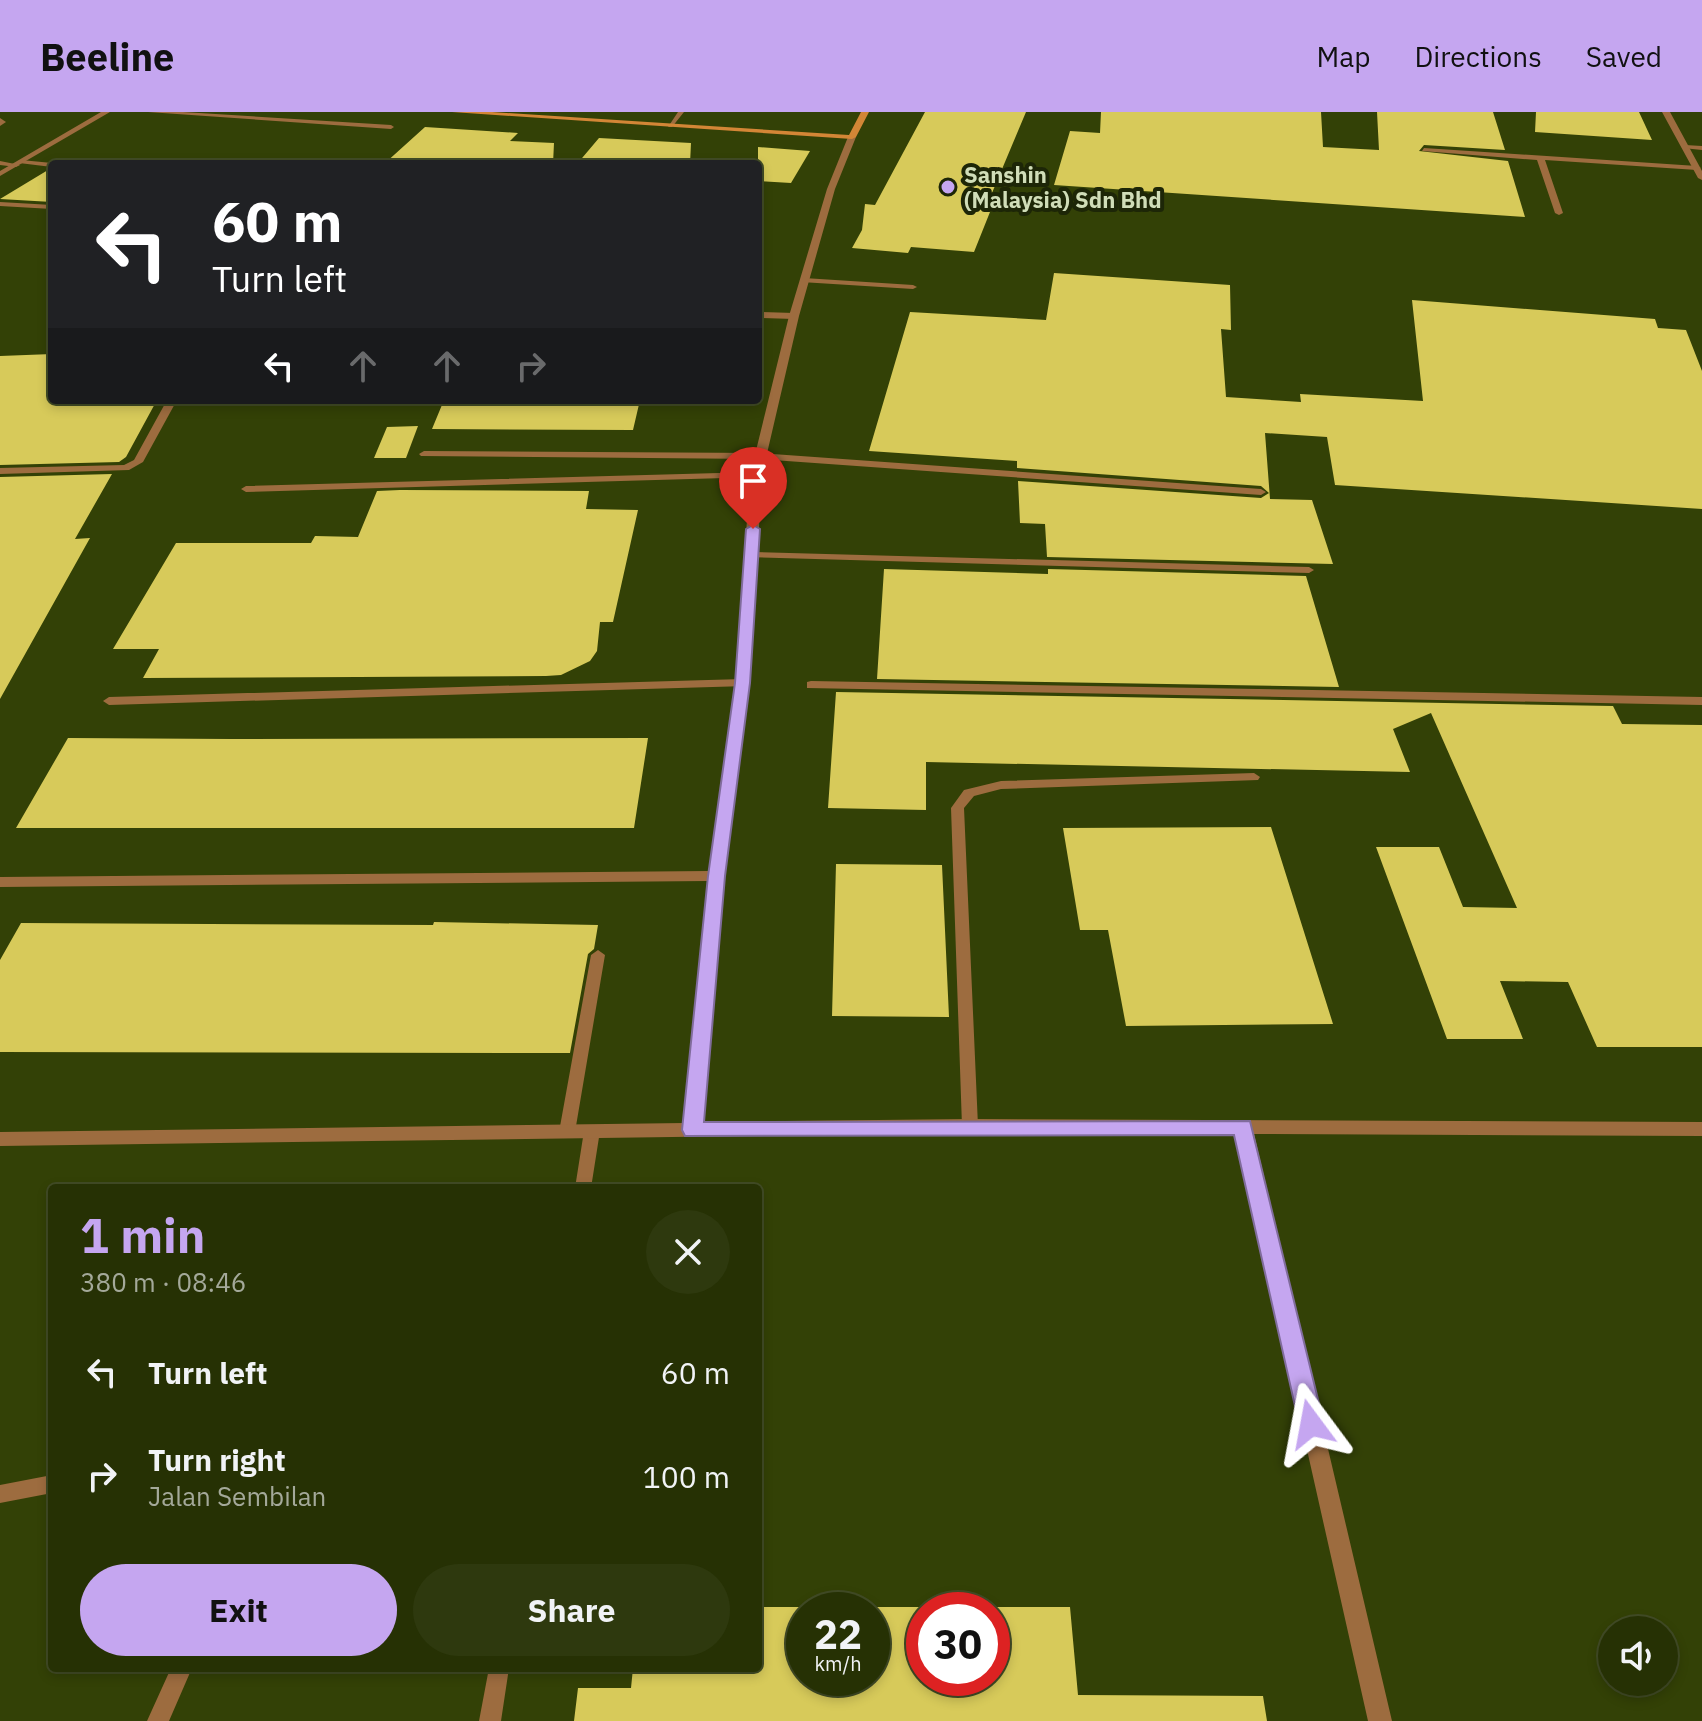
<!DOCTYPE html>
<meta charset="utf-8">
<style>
body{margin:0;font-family:"IBM Plex Sans",sans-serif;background:#2e390e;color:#f1f3f6;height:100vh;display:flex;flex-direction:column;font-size:30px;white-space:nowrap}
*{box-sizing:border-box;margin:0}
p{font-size:26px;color:#a4a99a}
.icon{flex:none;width:44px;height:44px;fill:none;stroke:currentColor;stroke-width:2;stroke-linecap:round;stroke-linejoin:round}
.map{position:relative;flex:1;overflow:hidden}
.side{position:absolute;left:48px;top:1072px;width:714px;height:488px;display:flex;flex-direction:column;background:#263104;border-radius:8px;box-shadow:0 4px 12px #0003,0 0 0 2px #424c26}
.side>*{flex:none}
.top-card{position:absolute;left:48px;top:48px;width:714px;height:244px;border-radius:8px;box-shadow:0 4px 12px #0003,0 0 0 2px #424c26;background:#202124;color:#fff;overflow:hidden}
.controls{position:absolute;left:1598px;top:1504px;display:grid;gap:16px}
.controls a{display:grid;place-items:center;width:80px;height:80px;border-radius:50%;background:#263104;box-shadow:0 4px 12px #0003,0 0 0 2px #424c26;font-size:40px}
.speed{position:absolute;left:786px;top:1480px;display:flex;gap:16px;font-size:40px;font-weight:700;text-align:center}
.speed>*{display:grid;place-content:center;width:104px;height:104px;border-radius:50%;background:#263104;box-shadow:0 4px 12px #0003,0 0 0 2px #424c26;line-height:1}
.speed small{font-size:20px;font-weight:400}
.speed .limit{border:12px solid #d22;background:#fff;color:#111}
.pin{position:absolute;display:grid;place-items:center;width:68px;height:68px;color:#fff;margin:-82px -34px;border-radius:50% 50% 50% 0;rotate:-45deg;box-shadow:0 0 8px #0007}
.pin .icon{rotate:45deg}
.me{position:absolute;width:88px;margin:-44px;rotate:347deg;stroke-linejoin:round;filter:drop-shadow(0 0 6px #0008)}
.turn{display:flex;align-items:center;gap:28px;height:168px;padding:0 32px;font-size:36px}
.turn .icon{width:104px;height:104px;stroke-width:2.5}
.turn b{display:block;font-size:56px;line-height:68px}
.lanes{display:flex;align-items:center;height:76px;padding:0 32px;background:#0003;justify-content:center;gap:40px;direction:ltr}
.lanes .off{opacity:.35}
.round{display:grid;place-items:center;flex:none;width:84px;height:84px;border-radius:42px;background:#2e390e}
.summary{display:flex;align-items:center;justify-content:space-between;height:136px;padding:0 32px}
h1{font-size:48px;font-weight:700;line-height:60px;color:#c5a6f0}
.cta{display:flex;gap:16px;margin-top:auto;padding:16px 32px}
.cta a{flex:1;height:92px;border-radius:48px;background:#c5a6f0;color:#111;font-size:32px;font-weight:700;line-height:92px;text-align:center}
.cta a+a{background:#2e390e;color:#f1f3f6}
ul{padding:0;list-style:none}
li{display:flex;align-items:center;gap:24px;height:104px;padding:0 32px}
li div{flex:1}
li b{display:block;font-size:30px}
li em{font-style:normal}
header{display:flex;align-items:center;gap:48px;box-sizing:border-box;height:112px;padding:0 40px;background:#c5a6f0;color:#111}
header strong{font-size:38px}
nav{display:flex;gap:44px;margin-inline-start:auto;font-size:28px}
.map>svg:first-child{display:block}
.building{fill:#d7ca5a}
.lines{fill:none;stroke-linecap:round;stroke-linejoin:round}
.lane{fill:#9d6c3f;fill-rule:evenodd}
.street{fill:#9d6c3f;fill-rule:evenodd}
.secondary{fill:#d38636;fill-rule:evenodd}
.route{fill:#c5a6f0;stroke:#806c9c;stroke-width:2}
.poi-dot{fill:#c5a6f0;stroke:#1d2607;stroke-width:3}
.labels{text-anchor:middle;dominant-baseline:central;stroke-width:8;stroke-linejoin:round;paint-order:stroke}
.far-poi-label{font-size:22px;font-weight:bold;fill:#d0ddb8;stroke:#1d2607;text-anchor:start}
</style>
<header>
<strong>Beeline</strong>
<nav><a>Map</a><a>Directions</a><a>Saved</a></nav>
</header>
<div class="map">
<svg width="1702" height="1609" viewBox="0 0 1702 1609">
<rect width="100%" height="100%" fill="#334106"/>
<path class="building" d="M925,0H1026L984,100H990L974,140L911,135L908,141L852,136L862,118L865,92L875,93Z
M1101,0H1321L1323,35L1379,38L1377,0H1493L1505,38L1424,33L1419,39L1508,49L1525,105L1054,73L1070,19L1100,21Z
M1536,0H1639L1652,28L1535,20Z
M425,15L518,21L510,29L554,31L553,52H384Z
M599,26L691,31L690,52H577Z
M758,35L810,39L791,71L758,69Z
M48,58H52V90L0,87Z
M1054,161L1230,173L1231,218L1221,217L1226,285L1301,290L1300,282L1423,289L1412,188L1655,207L1658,216L1686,218L1702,259V397L1335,373L1327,325L1265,321L1270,387L1312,388L1333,452L1047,445L1045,412L1020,411L1018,369L1261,386L1269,381L1261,374L1017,356V349L869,339L910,200L1046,208Z
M52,242V288H157L126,345L119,350L0,353V244Z
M444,288H640L633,318L432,317Z
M418,314L406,346H374L387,315Z
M112,362L75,427L90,426L0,587V365Z
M400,378L589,379L586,397L638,398L613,510H600L597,539L590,549L561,563L546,564L143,566L159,537H113L176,431H311L315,424L358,425L377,379Z
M884,457L1048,462V457L1306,464L1339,575L877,567Z
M836,580L1613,594L1622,612L1702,613V935H1597L1568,870L1500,869L1523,927H1447L1376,735H1439L1463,795L1517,796L1431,601L1393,617L1410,660L926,650V698L828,696Z
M68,626L231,627L648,626L634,716H16Z
M1271,715L1333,912L1126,914L1108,818H1080L1063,716Z
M836,752L942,753L949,905L832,904Z
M434,810L598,813L594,837L588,842L570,941L0,940V848L21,811L433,813Z
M758,1495H804V1566H872V1495H924V1566H992V1495H1070L1078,1583L1263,1584L1267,1609H574L578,1576H631L633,1556H758Z"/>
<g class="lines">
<path class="lane" d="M148,0H183L391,13L394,15L391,17Z
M678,0H684L672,15H668Z
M0,6L6,10L0,14Z
M1685,33L1702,34V38L1683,36Z
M1424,36L1697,54L1701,56L1697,58L1545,48L1563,101L1559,103L1555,101L1537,48L1422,39Z
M21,48L52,51L55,52H52V55L19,51Z
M0,49L20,53L16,55L0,53Z
M91,50H122L126,52H87Z
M0,90L52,93V97L0,94Z
M804,166L913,173L917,175L913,177L801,170V166Z
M758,200L794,201L798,204L794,207L758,206Z
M167,288H177L143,350L129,358L0,362V356L124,353L134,348Z
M424,339L760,341L1261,377L1266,380L1261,383L760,347L421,344L419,342Z
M756,360L760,361V365L246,380L241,377L246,374Z
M751,440L1309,455L1314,458L1309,461L747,445L746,443Z
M743,567L749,571L747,574L109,593L103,589L109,585Z
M811,569L1702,585V593L807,576V570Z
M1254,661L1260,665L1258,668L1001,677L974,684L964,696L978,1014L976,1018L970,1020L964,1018L962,1014L951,696L964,678L1001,669Z
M598,838L605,843L575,1020L573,1024L567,1026L561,1024L559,1020L591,843Z
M592,1013L598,1015L600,1019L591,1076H575L584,1019L586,1015Z
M52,1363V1381L0,1391V1373Z
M171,1556H192L169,1609H147Z
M489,1556H509L501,1609H479Z"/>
<path class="street" d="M101,0H110L0,64V59Z
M1662,0H1670L1702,59V68L1698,66Z
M852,23L856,25L835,77L799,204L762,363L750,571L724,764L703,1010L970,1007L1702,1010V1024L1254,1022L1392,1609H1368L1236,1022L970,1021L0,1034V1020L685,1011L708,769L0,775V765L709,759L736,571L750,363L789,204L827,77L848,25Z"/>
<path class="secondary" d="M452,0H492L849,23L861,0H869L856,25L852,27Z"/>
</g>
<path class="route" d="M753,413L760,417L750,571L725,764L704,1010L1250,1009L1324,1312L1320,1319L1311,1323L1303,1319L1299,1312L1234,1023L685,1024L682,1018L708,764L735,571L746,417Z"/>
<circle class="poi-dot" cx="948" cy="75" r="8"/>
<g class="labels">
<g class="far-poi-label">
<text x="964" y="62">Sanshin<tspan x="964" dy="25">(Malaysia) Sdn Bhd</tspan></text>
</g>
</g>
</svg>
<div class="controls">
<a><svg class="icon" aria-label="sound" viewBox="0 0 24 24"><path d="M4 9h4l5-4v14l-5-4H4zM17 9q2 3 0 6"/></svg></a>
</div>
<div class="speed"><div>22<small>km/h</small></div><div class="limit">30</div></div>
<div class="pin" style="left:753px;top:417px;background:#d93025"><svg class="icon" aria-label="arrive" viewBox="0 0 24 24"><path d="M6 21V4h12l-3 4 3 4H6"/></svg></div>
<svg class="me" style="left:1311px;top:1312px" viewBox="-20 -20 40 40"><path d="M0-17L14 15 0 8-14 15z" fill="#c5a6f0" stroke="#fff" stroke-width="4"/></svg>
<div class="top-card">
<div class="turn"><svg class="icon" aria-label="left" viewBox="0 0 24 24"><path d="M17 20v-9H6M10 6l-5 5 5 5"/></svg><div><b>60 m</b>Turn left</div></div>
<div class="lanes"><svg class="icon" aria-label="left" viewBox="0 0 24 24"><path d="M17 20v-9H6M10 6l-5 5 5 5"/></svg><svg class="icon off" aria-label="ahead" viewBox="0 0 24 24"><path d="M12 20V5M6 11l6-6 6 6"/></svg><svg class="icon off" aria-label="ahead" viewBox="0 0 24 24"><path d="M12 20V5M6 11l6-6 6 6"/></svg><svg class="icon off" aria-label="right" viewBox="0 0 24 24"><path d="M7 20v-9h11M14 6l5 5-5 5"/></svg></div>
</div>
<section class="side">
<div class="summary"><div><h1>1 min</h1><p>380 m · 08:46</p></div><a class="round"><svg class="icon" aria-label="close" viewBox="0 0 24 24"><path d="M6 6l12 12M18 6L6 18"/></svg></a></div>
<ul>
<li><svg class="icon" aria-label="left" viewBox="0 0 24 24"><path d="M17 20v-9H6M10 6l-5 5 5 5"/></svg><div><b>Turn left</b></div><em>60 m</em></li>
<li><svg class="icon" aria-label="right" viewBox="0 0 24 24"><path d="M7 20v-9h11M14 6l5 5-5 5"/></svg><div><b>Turn right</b><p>Jalan Sembilan</p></div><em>100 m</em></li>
</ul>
<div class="cta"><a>Exit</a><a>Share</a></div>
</section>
</div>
